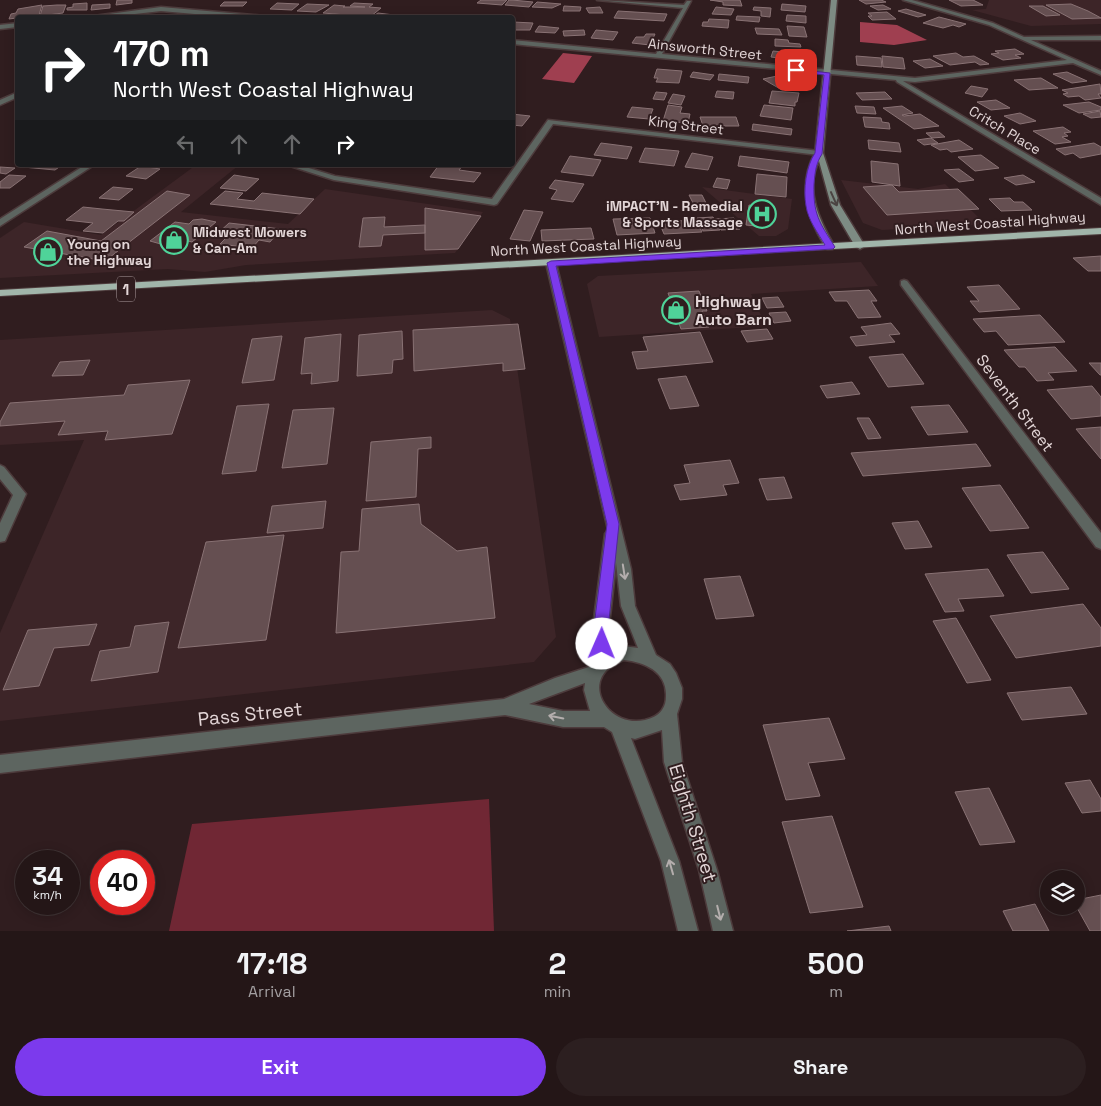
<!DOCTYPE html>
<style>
body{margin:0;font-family:"Space Grotesk",sans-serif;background:#2c1f20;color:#f1f3f6;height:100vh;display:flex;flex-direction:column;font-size:19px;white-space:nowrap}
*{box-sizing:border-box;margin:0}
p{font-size:16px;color:#a39fa1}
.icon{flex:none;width:28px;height:28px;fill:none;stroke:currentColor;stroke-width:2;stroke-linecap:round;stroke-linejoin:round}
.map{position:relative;height:931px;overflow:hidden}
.details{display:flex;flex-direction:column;background:#241617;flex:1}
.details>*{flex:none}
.guide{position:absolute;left:15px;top:15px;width:500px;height:152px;border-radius:5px;box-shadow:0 2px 12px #0003,0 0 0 1px #413536;background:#202124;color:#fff;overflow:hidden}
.fabs{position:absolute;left:1040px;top:870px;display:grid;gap:10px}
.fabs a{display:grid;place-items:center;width:45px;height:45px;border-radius:50%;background:#241617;box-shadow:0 2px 12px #0003,0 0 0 1px #413536;font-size:25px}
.speed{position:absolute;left:15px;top:850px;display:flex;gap:10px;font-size:25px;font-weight:700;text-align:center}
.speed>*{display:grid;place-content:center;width:65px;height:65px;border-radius:50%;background:#241617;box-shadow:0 2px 12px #0003,0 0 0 1px #413536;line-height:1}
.speed small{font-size:12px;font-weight:400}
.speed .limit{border:8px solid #d22;background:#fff;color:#111}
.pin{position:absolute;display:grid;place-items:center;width:42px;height:42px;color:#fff;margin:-21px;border-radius:10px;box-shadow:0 2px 8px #0006}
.me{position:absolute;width:55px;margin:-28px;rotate:1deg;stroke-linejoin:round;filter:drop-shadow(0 0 4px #0008)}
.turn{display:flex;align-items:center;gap:18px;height:105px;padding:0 15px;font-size:22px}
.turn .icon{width:65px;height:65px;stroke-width:2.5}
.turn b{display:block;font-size:35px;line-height:42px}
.lanes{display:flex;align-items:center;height:48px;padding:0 15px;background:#0003;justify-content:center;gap:25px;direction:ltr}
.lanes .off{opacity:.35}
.eta{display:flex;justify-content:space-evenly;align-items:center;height:85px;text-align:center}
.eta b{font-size:30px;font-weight:800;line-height:35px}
.button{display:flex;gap:10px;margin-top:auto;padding:10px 15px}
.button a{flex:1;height:58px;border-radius:30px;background:#7c3aed;color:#fff;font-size:20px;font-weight:800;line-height:58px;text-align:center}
.button a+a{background:#2c1f20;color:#f1f3f6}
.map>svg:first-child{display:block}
.built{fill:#3d2528}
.green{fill:#702734}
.water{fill:#9f3f50}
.building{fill:#654f51;stroke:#897274}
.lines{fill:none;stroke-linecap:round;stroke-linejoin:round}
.minor-casing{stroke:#4d3b3c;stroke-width:3}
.tertiary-casing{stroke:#4d3b3c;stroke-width:3}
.secondary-casing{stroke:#4d3b3c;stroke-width:3}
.trunk-casing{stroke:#4d3b3c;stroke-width:2}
.minor{fill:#5d6560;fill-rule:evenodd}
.tertiary{fill:#5d6560;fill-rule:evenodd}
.secondary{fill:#7d8b83;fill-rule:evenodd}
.trunk{fill:#a1b5aa;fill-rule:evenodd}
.oneway{stroke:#4b4442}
.oneway2{stroke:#b4aead}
.route{fill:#7c3aed;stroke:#51269a}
.labels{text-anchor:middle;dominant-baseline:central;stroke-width:4;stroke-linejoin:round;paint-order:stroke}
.far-street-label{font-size:14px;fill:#e3d6d7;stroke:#301d1f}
.far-poi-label{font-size:14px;font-weight:bold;fill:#e3d6d7;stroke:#301d1f;text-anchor:start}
.shield{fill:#301d1f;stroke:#ad9ea0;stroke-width:1}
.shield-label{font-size:15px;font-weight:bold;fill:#e3d6d7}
.poi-label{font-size:16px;font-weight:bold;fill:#e3d6d7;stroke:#301d1f;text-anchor:start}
.street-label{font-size:16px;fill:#e3d6d7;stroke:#301d1f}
.near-street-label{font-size:19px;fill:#e3d6d7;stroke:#301d1f}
</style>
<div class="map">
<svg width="1101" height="931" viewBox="0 0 1101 931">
<rect width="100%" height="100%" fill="#301d1f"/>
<path class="built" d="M989,0H1101V24L1031,26L972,10L986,9Z
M196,165H239L181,212L288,224L325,189L483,212L455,253L246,265L205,272L168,269L0,278V238L24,222L101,235Z
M841,180L918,189L945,184L985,224L882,230L863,223Z
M702,187L792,199L788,229L776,236H759Z
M861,262L878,286L751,294L766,326L599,337L587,284L598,276Z
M492,310L510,319L556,637L534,662L0,721V633L84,440L0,445V340Z"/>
<path class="green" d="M489,799L494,931H169L192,824Z"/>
<path class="water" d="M860,22L897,25L927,40L894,45L860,42Z
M563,53L592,56L574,83L542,79Z"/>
<path class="building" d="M117,0H132V3L116,5Z
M481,0H507L502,5L477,3Z
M509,0H512L533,2L529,7L505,5Z
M710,0H740L742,6L723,5V2Z
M859,0H881L886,2L866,4Z
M949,0H973L983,5L961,6Z
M224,2H247L243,6H220Z
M537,2L561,4L552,8L532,7Z
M87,3V10H67V8L73,7V4Z
M277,3L299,4L292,10L270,9Z
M354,3L373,4L369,7L381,8L370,17L323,13L334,5L345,6L343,7H365L350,6Z
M110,4V8L91,10L92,5Z
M307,4L329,5L316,12L297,11Z
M782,4L806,6L805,12L781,10Z
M1071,4L1088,11L1101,18L1072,19L1046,5Z
M42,5L39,15L9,19L11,14L16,13L18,9Z
M57,5H66L63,13L40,16L43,6Z
M883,5L891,9L878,10L870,6Z
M564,6L581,7L580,11H563Z
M1029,6H1043L1060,15L1046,16Z
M600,7L603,13H589L586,8Z
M716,7L734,9L731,15L712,14Z
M754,7L771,8L770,17L761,16V11L753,10Z
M906,9L926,15L918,17L898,11Z
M618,11L667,14L664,21L614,18Z
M887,12L896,19L872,20L868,16H872L868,13Z
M378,13L402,16L372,17Z
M787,15L806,16V23L786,21Z
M737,16L760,17L759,22L736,20Z
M939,17L966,24L959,27L953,25L943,28L923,23Z
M709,19L729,20L728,28L702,26L703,22H708Z
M512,23L513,22L533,23L530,30H512Z
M539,26L559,28L555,33L535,32Z
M787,26L804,27L807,37L789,36Z
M755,28L779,29L782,35L757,34Z
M584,30L585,35L564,36L563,31Z
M596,30L618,32L613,40L591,38Z
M646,34H655L650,45L632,43L636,37H644Z
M775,39L788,40L789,43L800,44L801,47L775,46Z
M1015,49L1024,54L1015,55L1021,58L1003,60L991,54L999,53L995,51Z
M773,51L802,54L800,61L771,57Z
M956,53L963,57L974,56L989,64L980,65L975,62L950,65L933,56Z
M856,56L881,58L882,67L857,65Z
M882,56L903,58L905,69L883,67Z
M930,59L943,66L925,68L913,61Z
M657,69L682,71L679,83L656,82L658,78H654Z
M693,72L714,75L710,80L690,77Z
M1067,72L1087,81L1072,83L1053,74Z
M719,74L749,77L748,83L718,80Z
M777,76L797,87L782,90L763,79Z
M1041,78L1058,88L1029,90L1014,80Z
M1100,84L1101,94H1098L1101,98L1085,100L1079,96L1068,97L1063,94L1068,93L1062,90Z
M971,86L988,89L982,97L965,93Z
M717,91L734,92L733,99L715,97Z
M772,91L799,93L797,102H795V106L769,103Z
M656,92L667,93L664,100L653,99Z
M885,92L892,99L862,100L856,93Z
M673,94L685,96L681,105L668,103Z
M996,100L1010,108L991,110L977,102Z
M1089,102L1101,107V110L1079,113L1063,105Z
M668,105L682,107L680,113L690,114L688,123L663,121Z
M764,105L793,108L791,120L760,116Z
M855,106L874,107L876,114L857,113Z
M902,106L913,113L902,115L904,116L920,114L939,126L914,129L883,108Z
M632,107L653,109L649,119L627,117Z
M1100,111L1101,117L1091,118L1083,114Z
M1020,113L1036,121L1020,124L1004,116Z
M512,114L530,116L522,126L512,125Z
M700,117H736L739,126H703Z
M863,117L881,118L882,122L889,123L890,129L865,127Z
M753,124L792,129L791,135L752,130Z
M1063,127L1071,132L1064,133L1068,136L1062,137L1071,142L1055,144L1033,131Z
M939,132L945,137L932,138L926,133Z
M931,138L938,143L924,145L917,140Z
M868,140L899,143L901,152L869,149Z
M959,140L973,149L951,152L947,149L940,150L931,145Z
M601,143L632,147L627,159L594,155Z
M1094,143L1101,147V154L1080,158L1073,153L1065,155L1056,149Z
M645,148L679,151L674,166L639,162Z
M692,153L713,157L708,170L685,167Z
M981,155L999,168L975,171L958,157Z
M570,156L601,160L593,176L561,172Z
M740,156L789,162L787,173L738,166Z
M871,161L898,164L900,186L872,182Z
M26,165H62L55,170L23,167Z
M439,165H463L459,170L481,173L474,182L430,177Z
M141,166L160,169L146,179L126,176Z
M0,167L15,168L6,174L0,173Z
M959,169L974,180L959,182L944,170Z
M757,174L787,177L786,197L755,194Z
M9,175L26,176L10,188H0V182Z
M234,175L259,179L246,191L220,188Z
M1023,175L1035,182L1016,185L1004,178Z
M717,178L730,180L727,189L713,187Z
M555,180L584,184L573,202L551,199L557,190L549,188Z
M892,185L899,192L958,189L979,209L887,215L863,187Z
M113,187L133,189L119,200L99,198Z
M167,191L190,195L105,261L24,247L47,231L101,241Z
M225,191L243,193L237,199L254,201L262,193L314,199L300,214L210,204Z
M689,195H702L710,211H697Z
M1010,198L1014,202H1023L1032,210L1001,211L989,199Z
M749,205L775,208L774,215L769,214L767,227L746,225Z
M83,207L102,209L134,212L124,221H118L103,233L83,231L93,223L66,220Z
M425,208L481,216L458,249L425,250Z
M524,210L543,212L530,241L510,239Z
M385,217L384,227L425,225V233L383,235L381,246L359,247L363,218Z
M713,217L720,230L703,231L697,218Z
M650,218L655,233L617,235L613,219Z
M734,218L740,229L721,230L715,219Z
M202,219L216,222L192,242L184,240L175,248L150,241L175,222L189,224L193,220Z
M696,220L702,232L664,234L659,222Z
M229,223L281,229L270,242L259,240L252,248L220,244L227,237L216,235Z
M591,228L594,239L542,241L541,230Z
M1101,256V271H1088L1073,258Z
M999,285L1020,309L979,312L970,301H979L967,287Z
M869,290L877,301H871L881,317L858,318L847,301H835L829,292Z
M699,291L707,311H702L709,327L681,329L668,293Z
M778,297L784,307L767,308L762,298Z
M786,312L791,321L774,323L769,313Z
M1040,315L1065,342L1008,345L996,331L984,332L973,319Z
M891,323L900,334L889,335L895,342L856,346L850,337L867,335L861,327Z
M518,324L525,369L503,371V363L414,371L413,330Z
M767,329L773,339L747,342L741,331Z
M402,331L403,359L393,360L392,373L357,376L359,335Z
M700,332L713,362L637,369L632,352L648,351L643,337Z
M341,334L338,381L311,384L312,373L301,374L305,338Z
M282,336L274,380L242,383L252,339Z
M1055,347L1077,371L1048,373L1054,380L1037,381L1025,367H1019L1004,350Z
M903,354L924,384L888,387L869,357Z
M90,360L83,375L52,376L60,362Z
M1089,363H1101V375H1100Z
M686,376L699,406L670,409L658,379Z
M190,380L172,434L105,440L108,431L58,435L65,421L0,426V422L10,403L124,395L128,385Z
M852,382L860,394L827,398L820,386Z
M1092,386L1101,397V416L1071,419L1047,390Z
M269,404L256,471L222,474L237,406Z
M949,405L968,432L928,435L911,407Z
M334,408L327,464L282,468L293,410Z
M857,418H869L881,438L868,439Z
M1101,427V459L1076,429Z
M431,437V448L418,449L416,497L366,501L371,442Z
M976,444L991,466L863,476L851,453Z
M730,460L739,483L723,485L727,495L680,500L674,485L690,483L684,465Z
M784,477L792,498L767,500L759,479Z
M1000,485L1029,528L990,531L962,488Z
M326,501L323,528L267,533L272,506Z
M419,504L421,524L457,551L487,547L495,618L336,633L341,552L359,551L362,509Z
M918,521L932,547L905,549L892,523Z
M284,535L266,640L178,648L206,542Z
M1043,552L1069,589L1031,593L1007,555Z
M988,569L1004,596L958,599L964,611L945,612L925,574Z
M740,576L754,616L716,619L704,579Z
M1083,604L1101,628V646L1016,658L990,616Z
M956,618L991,680L967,683L933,621Z
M169,622L158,672L91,681L100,651L130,647L135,626Z
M97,624L89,645L54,648L39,686L3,690L28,630Z
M1071,687L1087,714L1022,720L1007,693Z
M829,718L845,759L808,763L820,796L786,800L763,725Z
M1090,780L1101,799V811L1082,813L1065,783Z
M989,788L1015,842L980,845L955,792Z
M832,816L863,907L810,913L782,822Z
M1101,895V931H1090L1076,906V900Z
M1035,904L1049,931H1013L1003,911Z
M889,926L891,931H847Z"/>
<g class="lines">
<defs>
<path id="minor" d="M597,0L684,5L687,1H691L662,54L915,78L1067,60L989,25L903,0H912L993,23L1024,37L1101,36V40H1031L1101,71V75L1073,63L915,82L903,81L1101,198V205L897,82L896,80L512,44V40L656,54L683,8Z
M161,7L265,16L267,18H240L161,11L100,18H79Z
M18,23V27L0,29V25Z
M18,92V97L0,105V100Z
M548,120L819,151L823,153L819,155L553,124L497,204L494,205L334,180L287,165H299L335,176L492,199Z
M85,165H94L0,226V219Z
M904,280L907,281L1101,533V549L1096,547L901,285V281Z
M0,465L4,467L26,494L5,541L0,542V523L13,495L0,479Z"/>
<path id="tertiary" d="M551,260L556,263L631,569L635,606L656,655L670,664L676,673L682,688V699L677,714L682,762L717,870L733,931H713L699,870L664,762L662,730L635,739L631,738L679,861L698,931H678L661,861L612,732L604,727H563L505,715L0,773V755L504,699L555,678L592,666L594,663L593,626L605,534L608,530L546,263ZM616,563L621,606L638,648L623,646L609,652V626ZM624,660C645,662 667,672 666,696C666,701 665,706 662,710C658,716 652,718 645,720C611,728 583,688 610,667C614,664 620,662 624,660ZM585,683L584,690L590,711H563L529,704Z"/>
<path id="secondary" d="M831,0H837L823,153L840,205L865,246L860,249L855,246L831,205L819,161C804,189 820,222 835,247L833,249H827C807,219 797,186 815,153Z"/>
<path id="trunk" d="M1101,228V234L0,296V290Z"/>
</defs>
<use href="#minor" class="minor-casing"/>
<use href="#tertiary" class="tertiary-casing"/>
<use href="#secondary" class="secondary-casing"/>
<use href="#trunk" class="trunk-casing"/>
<use href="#minor" class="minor"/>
<use href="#tertiary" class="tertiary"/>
<use href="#secondary" class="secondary"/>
<use href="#trunk" class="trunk"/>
</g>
<defs><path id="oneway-shaft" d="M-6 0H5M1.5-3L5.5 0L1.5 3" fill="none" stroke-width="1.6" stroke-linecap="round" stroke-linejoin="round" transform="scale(1.25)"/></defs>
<use class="oneway" href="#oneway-shaft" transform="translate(834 199) rotate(66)"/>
<g class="oneway2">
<use href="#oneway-shaft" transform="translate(624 572) rotate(81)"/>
<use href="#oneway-shaft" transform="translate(556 717) rotate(-169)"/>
<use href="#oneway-shaft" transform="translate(671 867) rotate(-106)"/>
<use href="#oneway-shaft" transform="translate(719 913) rotate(76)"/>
</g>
<path class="route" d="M794,69L830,73L822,154C816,163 815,172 814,184C813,214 819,222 835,247L833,249L556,266L619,524L606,649L602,651L597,649L594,626L607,524L547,263L551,261L825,245C818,233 808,220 806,206C803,190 806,166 815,153L824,75L796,72Z"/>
<defs>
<symbol id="hospital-ring" viewBox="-11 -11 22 22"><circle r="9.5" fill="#301d1f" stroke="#4fd399" stroke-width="1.5"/><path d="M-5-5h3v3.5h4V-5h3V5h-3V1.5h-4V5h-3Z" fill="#4fd399"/></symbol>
<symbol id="shop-ring" viewBox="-11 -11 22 22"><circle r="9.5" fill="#301d1f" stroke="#4fd399" stroke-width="1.5"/><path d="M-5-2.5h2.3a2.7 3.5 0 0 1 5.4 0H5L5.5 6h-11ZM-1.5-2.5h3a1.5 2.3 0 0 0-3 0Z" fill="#4fd399"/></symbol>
</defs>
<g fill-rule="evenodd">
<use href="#hospital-ring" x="746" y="198" width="32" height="32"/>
<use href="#shop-ring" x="158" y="224" width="32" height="32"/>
<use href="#shop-ring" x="32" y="236" width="32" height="32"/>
<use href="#shop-ring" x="660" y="294" width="32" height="32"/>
</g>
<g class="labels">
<g class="far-street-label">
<text transform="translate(705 49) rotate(6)">Ainsworth Street</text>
<text transform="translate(686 125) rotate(7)">King Street</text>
<text transform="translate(1005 130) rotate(31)">Critch Place</text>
<text transform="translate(990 223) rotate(-4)">North West Coastal Highway</text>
<text transform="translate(586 246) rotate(-3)">North West Coastal Highway</text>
</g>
<g class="far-poi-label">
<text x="743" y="206" text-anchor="end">iMPACT'N - Remedial<tspan x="743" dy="16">&amp; Sports Massage</tspan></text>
<text x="193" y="232">Midwest Mowers<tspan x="193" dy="16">&amp; Can-Am</tspan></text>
<text x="67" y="244">Young on<tspan x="67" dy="16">the Highway</tspan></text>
</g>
<rect class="shield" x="117" y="276.5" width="18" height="25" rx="4"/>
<g class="shield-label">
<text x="126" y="289">1</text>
</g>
<g class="poi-label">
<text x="695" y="301">Highway<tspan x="695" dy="18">Auto Barn</tspan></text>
</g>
<g class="street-label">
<text transform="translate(1015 403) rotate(53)">Seventh Street</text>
</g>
<g class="near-street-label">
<text transform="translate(250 714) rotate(-6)">Pass Street</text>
<text transform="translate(693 823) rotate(73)">Eighth Street</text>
</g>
</g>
</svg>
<div class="fabs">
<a><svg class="icon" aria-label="layers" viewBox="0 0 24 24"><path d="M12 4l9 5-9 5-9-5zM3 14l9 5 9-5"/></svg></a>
</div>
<div class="speed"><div>34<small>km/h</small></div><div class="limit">40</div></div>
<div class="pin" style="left:796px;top:70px;background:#d93025"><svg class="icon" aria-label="arrive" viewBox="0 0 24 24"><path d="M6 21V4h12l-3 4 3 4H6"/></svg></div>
<svg class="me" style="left:602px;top:644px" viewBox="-20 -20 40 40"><circle r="19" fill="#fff"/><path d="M0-13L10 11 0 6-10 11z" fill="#7c3aed"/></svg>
<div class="guide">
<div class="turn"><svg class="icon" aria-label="right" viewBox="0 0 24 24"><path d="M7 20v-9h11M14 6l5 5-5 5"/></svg><div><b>170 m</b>North West Coastal Highway</div></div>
<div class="lanes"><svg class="icon off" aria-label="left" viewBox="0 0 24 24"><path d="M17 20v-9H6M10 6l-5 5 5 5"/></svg><svg class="icon off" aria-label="ahead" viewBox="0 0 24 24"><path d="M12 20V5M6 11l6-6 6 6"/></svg><svg class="icon off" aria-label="ahead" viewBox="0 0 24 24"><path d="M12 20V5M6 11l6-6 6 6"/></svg><svg class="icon" aria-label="right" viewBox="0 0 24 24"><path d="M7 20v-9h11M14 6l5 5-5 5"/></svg></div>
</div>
</div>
<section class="details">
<div class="eta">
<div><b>17:18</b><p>Arrival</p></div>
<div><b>2</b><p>min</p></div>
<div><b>500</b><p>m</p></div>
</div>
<div class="button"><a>Exit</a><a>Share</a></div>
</section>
